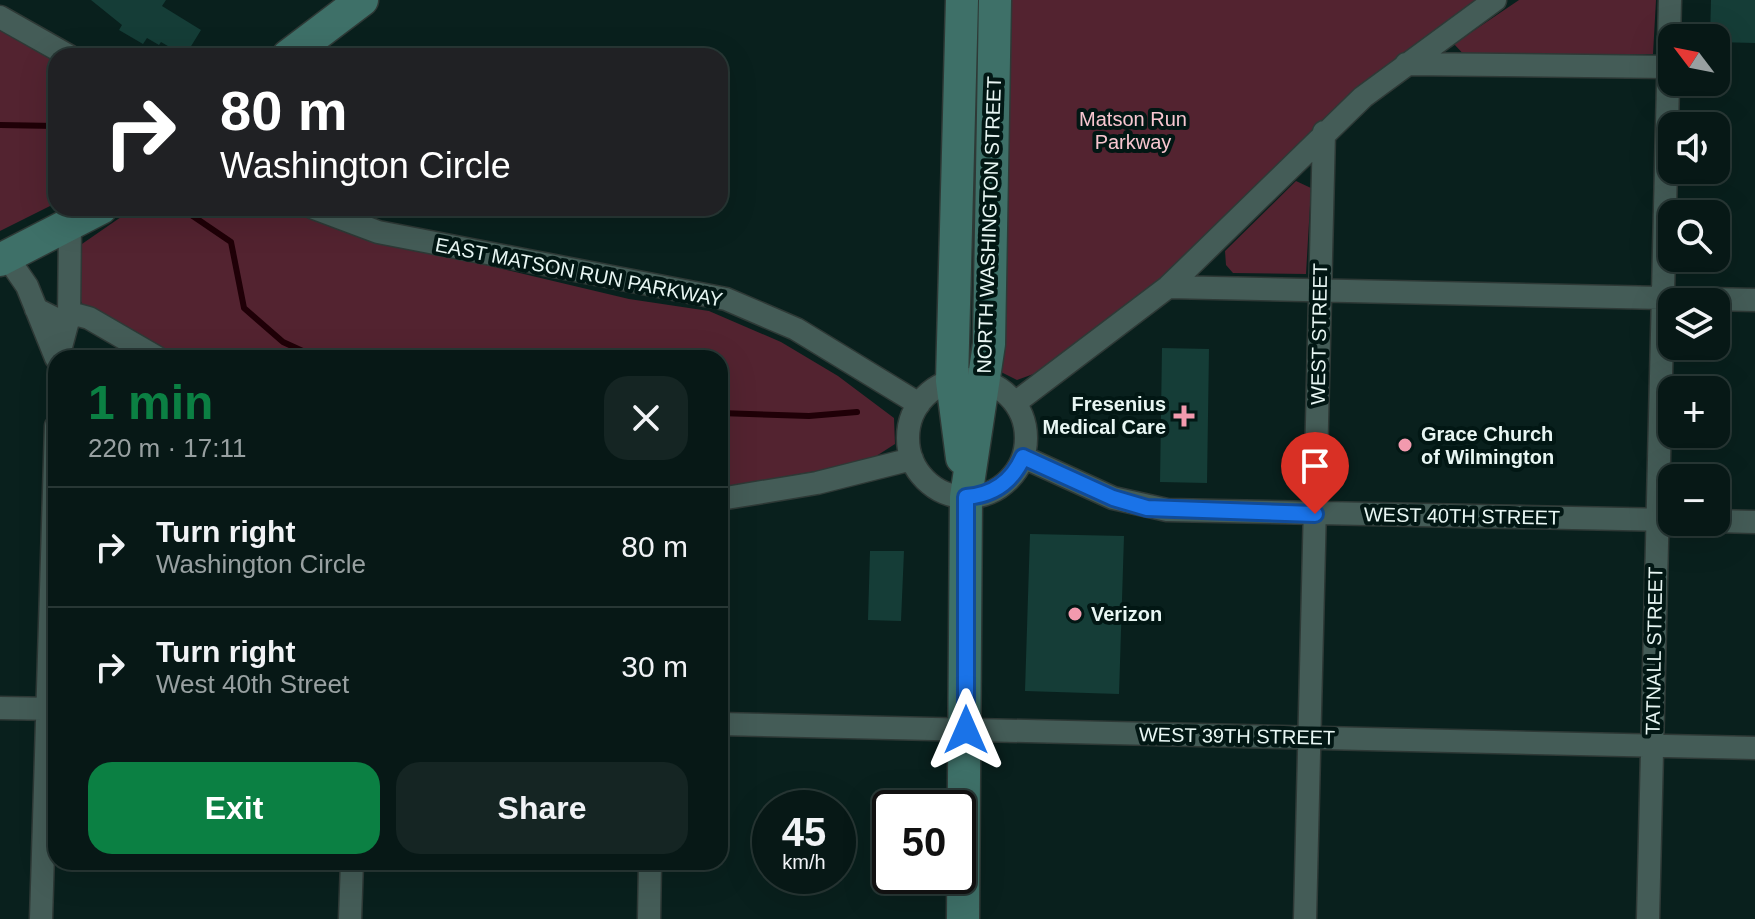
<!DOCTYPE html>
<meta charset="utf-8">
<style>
body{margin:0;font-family:Helvetica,sans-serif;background:#152523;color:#f1f3f6;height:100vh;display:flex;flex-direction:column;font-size:30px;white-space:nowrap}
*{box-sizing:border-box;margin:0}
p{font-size:26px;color:#98a0a1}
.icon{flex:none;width:44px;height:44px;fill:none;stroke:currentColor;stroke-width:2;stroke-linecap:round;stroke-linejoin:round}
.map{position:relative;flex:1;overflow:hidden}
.panel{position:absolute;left:48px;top:350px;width:680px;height:520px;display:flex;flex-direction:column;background:#071816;border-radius:24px;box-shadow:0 8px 32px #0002,0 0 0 2px #283735}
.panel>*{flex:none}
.hud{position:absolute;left:48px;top:48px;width:680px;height:168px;border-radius:24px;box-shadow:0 8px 32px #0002,0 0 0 2px #283735;background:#202124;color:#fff;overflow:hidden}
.needle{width:52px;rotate:302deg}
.controls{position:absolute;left:1658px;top:24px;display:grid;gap:16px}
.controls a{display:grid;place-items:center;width:72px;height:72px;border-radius:16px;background:#071816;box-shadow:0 8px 32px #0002,0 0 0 2px #283735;font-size:40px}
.speed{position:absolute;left:752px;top:790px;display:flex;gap:16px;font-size:40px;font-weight:700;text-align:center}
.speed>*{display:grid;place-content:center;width:104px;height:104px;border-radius:50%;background:#071816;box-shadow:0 8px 32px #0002,0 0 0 2px #283735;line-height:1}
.speed small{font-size:20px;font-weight:400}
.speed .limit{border:4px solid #111;border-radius:12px;background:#fff;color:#111}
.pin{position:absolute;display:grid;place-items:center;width:68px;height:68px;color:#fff;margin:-82px -34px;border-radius:50% 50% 50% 0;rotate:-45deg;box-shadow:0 0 8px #0007}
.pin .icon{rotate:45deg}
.me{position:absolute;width:88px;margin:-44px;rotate:0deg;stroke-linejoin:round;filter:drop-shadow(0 0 6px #0008)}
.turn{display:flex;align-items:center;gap:28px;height:168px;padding:0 40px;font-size:36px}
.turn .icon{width:104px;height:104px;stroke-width:2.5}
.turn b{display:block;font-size:56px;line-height:68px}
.round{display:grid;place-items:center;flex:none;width:84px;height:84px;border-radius:24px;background:#152523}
.overview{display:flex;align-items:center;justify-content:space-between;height:136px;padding:0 40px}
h1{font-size:48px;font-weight:600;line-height:60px;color:#0b8043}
.action{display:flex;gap:16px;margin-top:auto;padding:16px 40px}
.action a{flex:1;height:92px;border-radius:24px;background:#0b8043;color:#fff;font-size:32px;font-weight:600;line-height:92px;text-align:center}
.action a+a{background:#152523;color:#f1f3f6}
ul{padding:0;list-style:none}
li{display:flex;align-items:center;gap:24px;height:120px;padding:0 40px;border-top:2px solid #283735}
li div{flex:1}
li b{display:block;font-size:30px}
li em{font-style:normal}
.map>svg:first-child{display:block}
.green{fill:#532330}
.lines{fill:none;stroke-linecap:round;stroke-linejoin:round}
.stream{stroke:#1f0007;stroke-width:6}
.building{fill:#153d37}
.street-casing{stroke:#2e3936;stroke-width:25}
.secondary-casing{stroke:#2e3936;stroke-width:35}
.street{stroke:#445c57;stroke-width:22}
.secondary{stroke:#3e7068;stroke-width:32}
.route-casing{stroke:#114b97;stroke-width:20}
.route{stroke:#1a73e8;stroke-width:14}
.poi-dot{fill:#f29aae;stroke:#021714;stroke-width:3}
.labels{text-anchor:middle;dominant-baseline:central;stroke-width:8;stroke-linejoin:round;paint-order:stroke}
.park-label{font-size:20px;fill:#f8c6d0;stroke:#021714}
.street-label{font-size:20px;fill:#e8f6f3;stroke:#021714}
.poi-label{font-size:20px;font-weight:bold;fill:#e8f6f3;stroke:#021714;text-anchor:start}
</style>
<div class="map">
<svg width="1755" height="919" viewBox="0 0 1755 919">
<rect width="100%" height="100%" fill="#09201d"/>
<path class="green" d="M1002,0H1482L1326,118L1250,199L1148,293L1050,368L1017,380L995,369Z
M1519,0H1656L1653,54L1468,59L1454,44Z
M0,17L56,56V203L0,231Z
M1296,181L1311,188L1306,274L1233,273L1226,265L1225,251Z
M134,208H292L342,231L629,299L709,311L781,342L838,376L894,418L895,444L867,462L720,488V358H157L89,318L78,295L79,246Z"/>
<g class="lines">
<path class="stream" d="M0,125L56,126
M181,208L231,242L244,308L283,342L318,358
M720,413L809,416L857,412"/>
</g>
<path class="building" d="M91,0H166L162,6L201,30L185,56L161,42L159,45L147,38L143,44L119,30L122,25Z
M1711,0H1755V43L1716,42V38H1710Z
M1162,348L1209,349L1207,483L1160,482Z
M1030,534L1124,536L1119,694L1025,691Z
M870,551H904L901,621L868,620Z"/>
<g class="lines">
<defs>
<path id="street" d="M0,17L69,56
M1406,64L1668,67
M314,208L378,232L726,299L796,329L919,404
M7,257L27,286L56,358
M1168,287L1755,300
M36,309L60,321L78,315L89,318L158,358
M58,358L69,317L70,227
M908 438a59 59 0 1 1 118 0a59 59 0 1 1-118 0Z
M1015,403L1168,287L1363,97L1495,0
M1023,457L1113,498L1167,510L1671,520
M720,499L817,483L912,459
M1716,521L1755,522
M0,708L56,709
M720,724L1755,748
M41,919L56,426
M350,919L352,862
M649,919L650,862
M1305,919L1324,132
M1648,919L1670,0"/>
<path id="secondary" d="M288,56L362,0
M0,260L101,208
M962,458L952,381L962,0
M963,919L966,497L989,344L995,0"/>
</defs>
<use href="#street" class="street-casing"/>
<use href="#secondary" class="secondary-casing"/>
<use href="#street" class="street"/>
<use href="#secondary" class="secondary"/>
</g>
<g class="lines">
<defs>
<path id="route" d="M966,730V497C993,495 1012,482 1023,457L1113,498L1147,508L1315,514"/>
</defs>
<use href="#route" class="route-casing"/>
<use href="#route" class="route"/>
</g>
<g class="poi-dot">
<path d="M1180 404h8v8h8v8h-8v8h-8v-8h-8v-8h8z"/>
<circle cx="1405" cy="445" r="8"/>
<circle cx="1075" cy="614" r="8"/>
</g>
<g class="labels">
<g class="park-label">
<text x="1133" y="119">Matson Run<tspan x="1133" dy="23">Parkway</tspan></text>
</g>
<g class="street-label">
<text transform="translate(989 225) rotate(-88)">NORTH WASHINGTON STREET</text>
<text transform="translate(579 272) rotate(11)">EAST MATSON RUN PARKWAY</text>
<text transform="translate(1319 334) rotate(-89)">WEST STREET</text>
<text transform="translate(1462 516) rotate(1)">WEST 40TH STREET</text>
<text transform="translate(1654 651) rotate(-89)">TATNALL STREET</text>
<text transform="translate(1237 736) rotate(1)">WEST 39TH STREET</text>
</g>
<g class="poi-label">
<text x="1166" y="404" text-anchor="end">Fresenius<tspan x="1166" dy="23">Medical Care</tspan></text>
<text x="1421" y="434">Grace Church<tspan x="1421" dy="23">of Wilmington</tspan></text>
<text x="1091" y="614">Verizon</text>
</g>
</g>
</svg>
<div class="controls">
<a><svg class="needle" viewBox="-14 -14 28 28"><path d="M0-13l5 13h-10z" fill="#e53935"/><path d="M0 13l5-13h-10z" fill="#98a0a1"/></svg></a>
<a><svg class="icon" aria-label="sound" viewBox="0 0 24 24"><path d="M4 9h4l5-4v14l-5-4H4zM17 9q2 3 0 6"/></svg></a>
<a><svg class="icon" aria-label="search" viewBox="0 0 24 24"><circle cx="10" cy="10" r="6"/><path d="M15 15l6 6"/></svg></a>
<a><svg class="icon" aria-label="layers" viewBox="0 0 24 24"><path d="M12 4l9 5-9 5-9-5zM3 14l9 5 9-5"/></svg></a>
<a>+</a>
<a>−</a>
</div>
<div class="speed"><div>45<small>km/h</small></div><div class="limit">50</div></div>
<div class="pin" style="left:1315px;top:514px;background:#d93025"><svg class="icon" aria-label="arrive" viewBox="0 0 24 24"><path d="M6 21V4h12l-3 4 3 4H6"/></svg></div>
<svg class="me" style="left:966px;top:730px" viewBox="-20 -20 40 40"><path d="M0-17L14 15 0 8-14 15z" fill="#1a73e8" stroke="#fff" stroke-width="4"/></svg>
<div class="hud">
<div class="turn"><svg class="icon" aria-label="right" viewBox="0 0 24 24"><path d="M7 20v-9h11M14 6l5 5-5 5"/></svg><div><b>80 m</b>Washington Circle</div></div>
</div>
<section class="panel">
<div class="overview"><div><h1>1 min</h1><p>220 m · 17:11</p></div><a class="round"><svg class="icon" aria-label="close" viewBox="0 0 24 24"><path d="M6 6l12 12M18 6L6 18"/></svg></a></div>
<ul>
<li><svg class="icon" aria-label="right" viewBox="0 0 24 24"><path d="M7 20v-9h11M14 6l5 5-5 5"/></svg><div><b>Turn right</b><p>Washington Circle</p></div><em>80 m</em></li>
<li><svg class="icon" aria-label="right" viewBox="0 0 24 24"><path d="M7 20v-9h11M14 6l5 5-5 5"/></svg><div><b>Turn right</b><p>West 40th Street</p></div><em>30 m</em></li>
</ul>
<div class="action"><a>Exit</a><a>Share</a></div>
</section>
</div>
